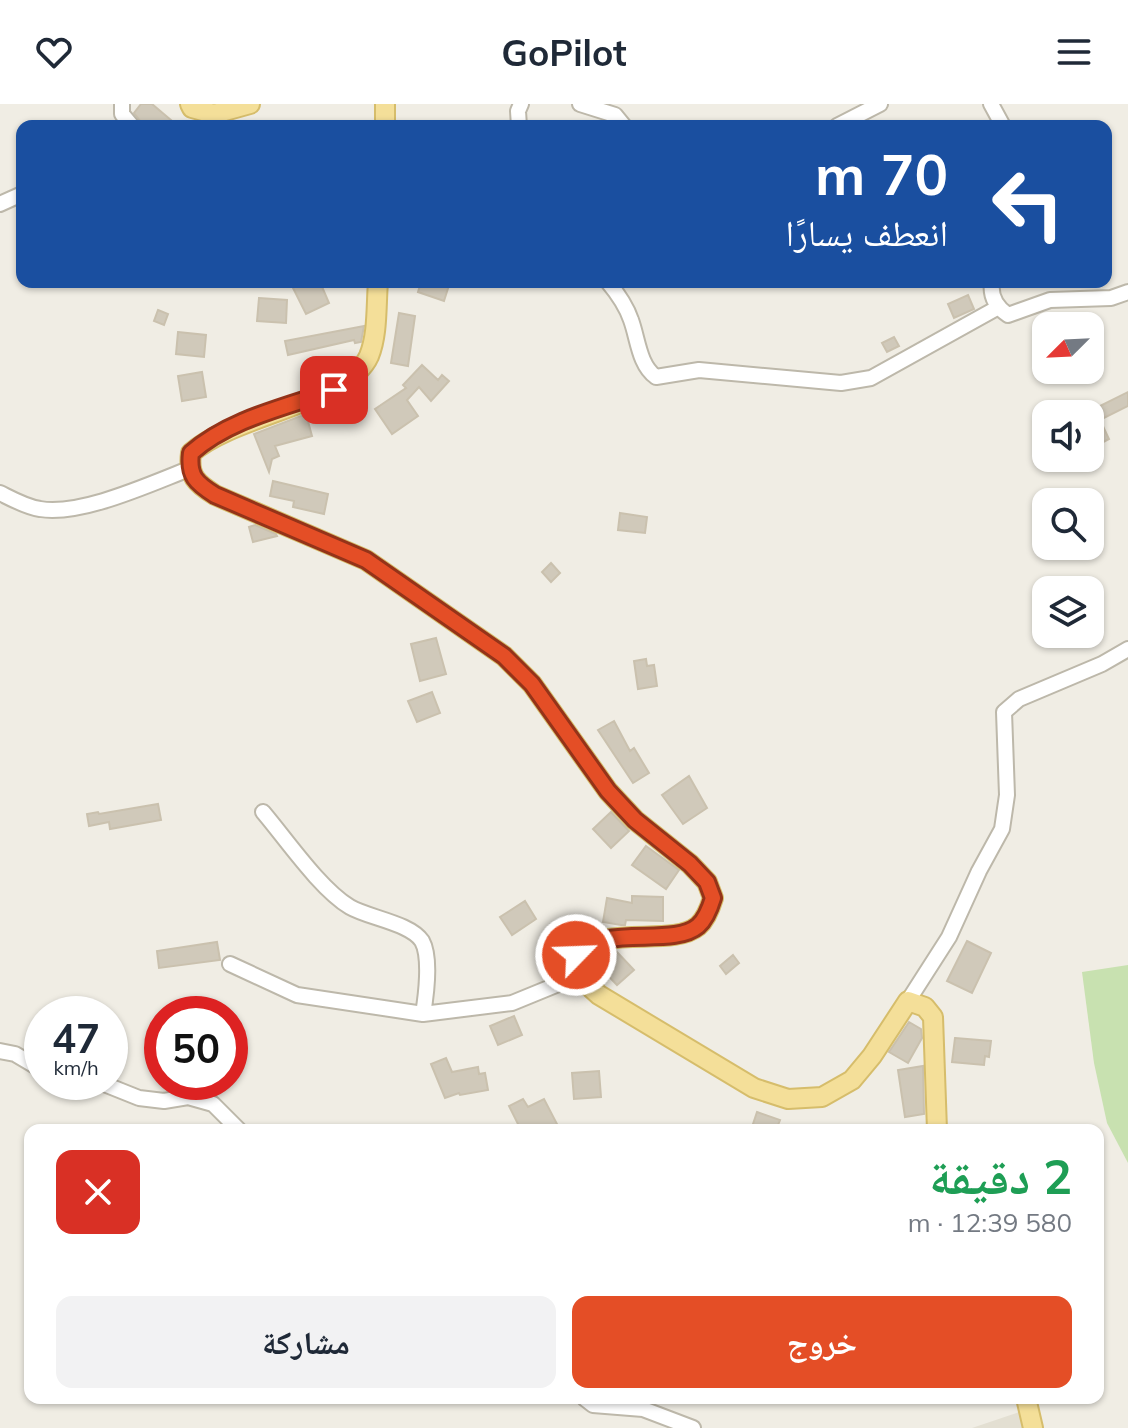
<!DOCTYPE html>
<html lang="ar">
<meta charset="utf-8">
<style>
body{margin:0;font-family:Mulish,"Noto Naskh Arabic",sans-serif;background:#f2f2f3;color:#1f2937;direction:rtl;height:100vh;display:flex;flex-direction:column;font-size:30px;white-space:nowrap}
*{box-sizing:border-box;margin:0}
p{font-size:26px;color:#747a83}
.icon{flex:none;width:44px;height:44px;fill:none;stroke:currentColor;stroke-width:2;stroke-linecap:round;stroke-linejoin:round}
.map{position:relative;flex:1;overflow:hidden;direction:ltr}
.sheet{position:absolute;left:24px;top:1020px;width:1080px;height:280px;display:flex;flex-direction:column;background:#fff;border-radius:16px;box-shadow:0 2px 6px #0004;direction:rtl}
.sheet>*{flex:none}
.banner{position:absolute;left:16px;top:16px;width:1096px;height:168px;border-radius:16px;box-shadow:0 2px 6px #0004;direction:rtl;background:#1a4fa0;color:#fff;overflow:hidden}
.needle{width:52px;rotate:246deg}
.tools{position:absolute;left:1032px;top:208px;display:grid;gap:16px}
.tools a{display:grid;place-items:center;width:72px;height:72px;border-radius:16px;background:#fff;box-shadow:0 2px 6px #0004;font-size:40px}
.speed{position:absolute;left:24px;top:892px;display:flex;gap:16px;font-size:40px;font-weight:700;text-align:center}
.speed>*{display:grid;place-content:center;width:104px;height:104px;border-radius:50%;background:#fff;box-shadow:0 2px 6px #0004;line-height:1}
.speed small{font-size:20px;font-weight:400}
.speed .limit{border:12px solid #d22;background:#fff;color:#111}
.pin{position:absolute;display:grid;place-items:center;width:68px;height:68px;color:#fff;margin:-34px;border-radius:16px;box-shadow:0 4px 12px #0006}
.me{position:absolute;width:88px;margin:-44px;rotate:66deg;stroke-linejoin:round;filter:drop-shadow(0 0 6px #0008)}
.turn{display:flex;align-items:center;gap:28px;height:168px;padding:0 32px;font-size:36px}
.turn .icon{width:104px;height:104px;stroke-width:2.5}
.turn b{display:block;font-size:56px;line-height:68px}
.round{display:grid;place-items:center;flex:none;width:84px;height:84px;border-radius:16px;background:#f2f2f3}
.overview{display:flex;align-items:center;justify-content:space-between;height:136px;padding:0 32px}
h1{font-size:48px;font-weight:700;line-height:60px;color:#1e9e55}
.action{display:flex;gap:16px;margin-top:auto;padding:16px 32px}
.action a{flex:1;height:92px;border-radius:16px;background:#e44e26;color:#fff;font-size:32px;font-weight:700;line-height:92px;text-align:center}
.action a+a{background:#f2f2f3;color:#1f2937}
header{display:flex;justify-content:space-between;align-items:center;height:104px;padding:0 32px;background:#fff;font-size:36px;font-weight:700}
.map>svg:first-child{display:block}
.residential{fill:#e3dfd2}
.green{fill:#c8e1b0}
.building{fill:#d0c9ba;stroke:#cac1ae;stroke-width:2}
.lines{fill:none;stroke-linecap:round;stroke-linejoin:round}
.minor-casing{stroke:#bdb8aa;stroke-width:18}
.major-casing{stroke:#d6bd6b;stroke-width:22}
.minor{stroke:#fff;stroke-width:14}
.major{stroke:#f4df99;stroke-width:18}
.route-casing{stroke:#943319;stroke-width:20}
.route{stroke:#e44e26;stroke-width:14}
</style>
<header><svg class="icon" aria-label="menu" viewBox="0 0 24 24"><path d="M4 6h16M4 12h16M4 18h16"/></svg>GoPilot<svg class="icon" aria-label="heart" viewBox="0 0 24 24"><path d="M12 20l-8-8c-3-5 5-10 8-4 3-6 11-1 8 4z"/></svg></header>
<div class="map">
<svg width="1128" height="1324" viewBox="0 0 1128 1324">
<rect width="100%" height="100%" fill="#f0ede4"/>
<path class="residential" d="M1034,1303L1039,1324H972Z"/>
<path class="green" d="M1128,861V1059L1107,1019L1094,959L1082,868Z"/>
<path class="building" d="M141,0H152L178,22H144L134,9Z
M290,178H320L329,199L306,210Z
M421,178H450L444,197L418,188Z
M968,191L974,205L954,214L948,200Z
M259,194L287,196L286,219L257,217Z
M158,206L168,210L164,221L154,217Z
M399,209L415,212L408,262L391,259Z
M364,222L361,238L355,239L354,236L288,251L285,237Z
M178,228L206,231L204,253L176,250Z
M894,233L899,242L887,248L882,239Z
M422,261L438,276L442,271L449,277L431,297L419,283L407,296L418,312L392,330L375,305L406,284L403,281Z
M202,268L206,293L182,297L178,272Z
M1128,288V302L1100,316L1094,305Z
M306,310L312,332L275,342L279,352L272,355L269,368L254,330Z
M1101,318L1109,335L1090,345V323Z
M273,377L328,390L324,410L293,403L294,397L270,392Z
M620,409L647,413L645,429L618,426Z
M255,421L276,430L277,432L253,438L249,423Z
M551,459L560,469L551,478L542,468Z
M436,534L446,570L420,577L411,540Z
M646,555L647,562L654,561L657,582L638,585L634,557Z
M432,588L440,609L417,618L408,597Z
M614,617L630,647L634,644L649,669L633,679L598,626Z
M689,672L707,704L683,720L662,691Z
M158,700L161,716L110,725L109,718L89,722L87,710L98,708L99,710Z
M611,708L629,727L611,744L593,725Z
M646,742L679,766L666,785L632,761Z
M632,792L663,793V817L626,816L625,821H621L603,818L607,794L632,799Z
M525,797L536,815L512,831L500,813Z
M581,813L587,829L568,843L559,822Z
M967,837L991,849L972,889L947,877Z
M217,838L220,856L159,864L157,847Z
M616,847L634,866L617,881L599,862Z
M733,851L739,859L726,870L720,862Z
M514,912L522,931L498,941L490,922Z
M909,918L921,925L922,934L908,959L889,948Z
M955,934L991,937L989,953L985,952L984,961L952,958Z
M446,954L452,968L478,963L479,970L485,969L488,986L460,991L459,989L445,994L431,960Z
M923,962L924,1010L905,1013L898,966Z
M599,967L601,993L574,995L572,969Z
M523,995L528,1003L544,995L557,1020L546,1026H521L509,1002Z
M757,1008L780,1016L776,1026H751Z"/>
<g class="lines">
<defs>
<path id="minor" d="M122,0V10L132,22
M580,0L615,11L624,22
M991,0L1003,22
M519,22L518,7L521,0
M837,22L880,0
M0,100L22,90
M608,178C618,190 626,201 631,216C638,235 639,261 656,273L699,266L841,279L871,274L997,204
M992,178C990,192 996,203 1008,211L1050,196L1111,194L1128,188
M0,389C12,395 26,403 40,405C81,412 150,380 189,365
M263,708C286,735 320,785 350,803C369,814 410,819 422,837C431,853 426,892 423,910
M230,860L297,891L423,910L512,899L578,872
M908,897L949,833L979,767L1002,725L1007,691L1004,608L1019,595L1102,560L1128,545
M0,947L15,950L42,966
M99,978L139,994L164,997L188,993L213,1000L239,1026
M584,1294L593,1301L643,1305L693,1324"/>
<path id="major" d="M190,0L192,4L214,10L250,0
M385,22V0
M378,178C376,201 378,230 369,252C348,299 235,310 191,349C188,372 196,379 215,391L366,456L504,552L532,580L608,687L635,716L690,760L707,778L713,794C710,804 706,815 698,822C671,844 604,819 576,851L578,872L599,891L754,984L788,995L822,993L852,976L872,952L908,897L925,903L933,913L937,1026
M1026,1294L1033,1324"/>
</defs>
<use href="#minor" class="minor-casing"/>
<use href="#major" class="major-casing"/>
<use href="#minor" class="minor"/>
<use href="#major" class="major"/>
</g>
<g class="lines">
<defs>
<path id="route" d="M334,286C286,303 229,315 191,349C188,372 196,379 215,391L366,456L504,552L532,580L608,687L635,716L690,760L707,778L713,794C710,804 706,815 698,822C672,844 604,819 576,851"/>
</defs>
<use href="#route" class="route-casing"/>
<use href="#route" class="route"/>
</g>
</svg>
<div class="tools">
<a><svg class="needle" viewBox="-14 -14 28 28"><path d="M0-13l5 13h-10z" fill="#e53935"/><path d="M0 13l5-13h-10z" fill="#747a83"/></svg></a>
<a><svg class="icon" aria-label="sound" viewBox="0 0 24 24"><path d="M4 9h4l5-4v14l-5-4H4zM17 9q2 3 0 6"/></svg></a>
<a><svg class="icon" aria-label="search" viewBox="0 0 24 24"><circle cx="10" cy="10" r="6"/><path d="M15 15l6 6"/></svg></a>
<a><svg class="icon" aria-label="layers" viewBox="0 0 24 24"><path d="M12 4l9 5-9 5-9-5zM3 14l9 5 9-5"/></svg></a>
</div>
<div class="speed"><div>47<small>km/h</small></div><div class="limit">50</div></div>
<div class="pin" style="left:334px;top:286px;background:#d93025"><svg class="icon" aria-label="arrive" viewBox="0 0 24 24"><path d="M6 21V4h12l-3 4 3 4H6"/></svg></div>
<svg class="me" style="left:576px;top:851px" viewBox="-20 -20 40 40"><circle r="17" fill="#e44e26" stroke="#fff" stroke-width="3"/><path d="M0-11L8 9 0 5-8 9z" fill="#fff"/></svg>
<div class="banner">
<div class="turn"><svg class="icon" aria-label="left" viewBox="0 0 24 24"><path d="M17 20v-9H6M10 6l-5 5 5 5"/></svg><div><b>70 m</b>انعطف يسارًا</div></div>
</div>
<section class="sheet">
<div class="overview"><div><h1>2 دقيقة</h1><p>580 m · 12:39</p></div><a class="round" style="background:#d93025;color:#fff"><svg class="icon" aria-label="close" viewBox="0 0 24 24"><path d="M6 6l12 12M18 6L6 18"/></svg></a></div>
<div class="action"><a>خروج</a><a>مشاركة</a></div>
</section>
</div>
